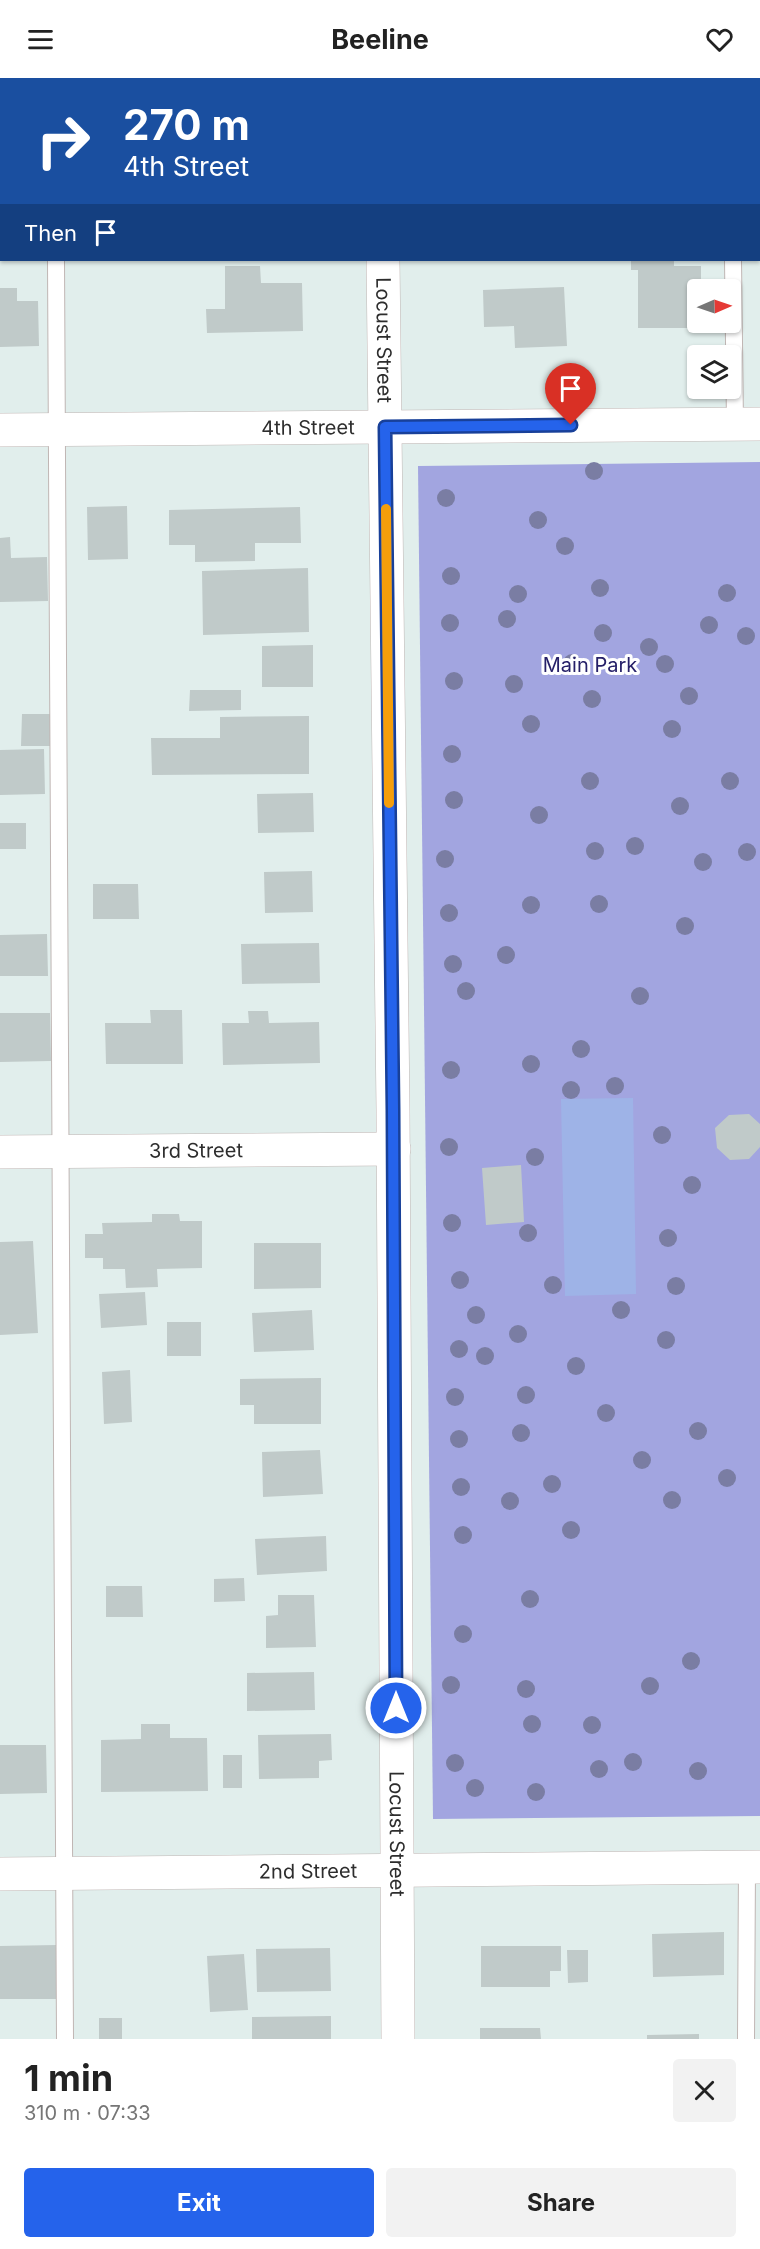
<!DOCTYPE html>
<meta charset="utf-8">
<style>
body{margin:0;font-family:Inter,sans-serif;background:#f2f2f2;color:#222;height:100vh;display:flex;flex-direction:column;font-size:22px;white-space:nowrap}
*{box-sizing:border-box;margin:0}
p{font-size:20px;color:#767676}
.icon{flex:none;width:33px;height:33px;fill:none;stroke:currentColor;stroke-width:2;stroke-linecap:round;stroke-linejoin:round}
.map{position:relative;height:1961px;overflow:hidden}
.details{display:flex;flex-direction:column;background:#fff;flex:1}
.details>*{flex:none}
.guide{position:absolute;left:0px;top:0px;width:760px;height:183px;box-shadow:0 2px 4px #0004;background:#1a4fa0;color:#fff;overflow:hidden}
.needle{width:39px;rotate:88deg}
.fabs{position:absolute;left:687px;top:201px;display:grid;gap:12px}
.fabs a{display:grid;place-items:center;width:54px;height:54px;border-radius:6px;background:#fff;box-shadow:0 2px 4px #0004;font-size:30px}
.pin{position:absolute;display:grid;place-items:center;width:51px;height:51px;color:#fff;margin:-62px -26px;border-radius:50% 50% 50% 0;rotate:-45deg;box-shadow:0 0 6px #0007}
.pin .icon{rotate:45deg}
.me{position:absolute;width:66px;margin:-33px;rotate:0deg;stroke-linejoin:round;filter:drop-shadow(0 0 4px #0008)}
.turn{display:flex;align-items:center;gap:21px;height:126px;padding:0 24px;font-size:27px}
.turn .icon{width:78px;height:78px;stroke-width:2.5}
.turn b{display:block;font-size:42px;line-height:51px}
.then{display:flex;align-items:center;height:57px;padding:0 24px;background:#0003;gap:12px;font-size:22px}
.round{display:grid;place-items:center;flex:none;width:63px;height:63px;border-radius:6px;background:#f2f2f2}
.summary{display:flex;align-items:center;justify-content:space-between;height:102px;padding:0 24px}
h1{font-size:36px;font-weight:700;line-height:45px}
.primary-button{display:flex;gap:12px;margin-top:auto;padding:12px 24px}
.primary-button a{flex:1;height:69px;border-radius:6px;background:#2563eb;color:#fff;font-size:24px;font-weight:700;line-height:69px;text-align:center}
.primary-button a+a{background:#f2f2f2;color:#222}
header{display:flex;justify-content:space-between;align-items:center;height:78px;padding:0 24px;background:#fff;font-size:27px;font-weight:700}
.map>svg:first-child{display:block}
.green{fill:#a2a5e0}
.pitch{fill:#9eb3e7}
.building{fill:#c0cac9}
.lines{fill:none;stroke-linecap:round;stroke-linejoin:round}
.service-casing{stroke:#c0b6b4;stroke-width:18}
.minor-casing{stroke:#c0b6b4;stroke-width:34}
.service{stroke:#fff;stroke-width:16}
.minor{stroke:#fff;stroke-width:33}
.tree{fill:#7a7da3}
.route-casing{stroke:#184099;stroke-width:15}
.route{stroke:#2563eb;stroke-width:10}
.slow{stroke:#f59e0b;stroke-width:10}
.labels{text-anchor:middle;dominant-baseline:central;stroke-width:6;stroke-linejoin:round;paint-order:stroke}
.street-label{font-size:20px;fill:#2d2d2d;stroke:#fff}
.park-label{font-size:20px;fill:#262068;stroke:#fff}
</style>
<header><svg class="icon" aria-label="menu" viewBox="0 0 24 24"><path d="M4 6h16M4 12h16M4 18h16"/></svg>Beeline<svg class="icon" aria-label="heart" viewBox="0 0 24 24"><path d="M12 20l-8-8c-3-5 5-10 8-4 3-6 11-1 8 4z"/></svg></header>
<div class="map">
<svg width="760" height="1961" viewBox="0 0 760 1961">
<rect width="100%" height="100%" fill="#e1eeec"/>
<path class="green" d="M760,384V1738L433,1741L418,388Z"/>
<path class="pitch" d="M633,1020L636,1216L565,1218L561,1021Z"/>
<path class="building" d="M631,182H674V188H701V212H698V244H702V250H638V192H631Z
M225,188H260L261,205H302L303,253L207,255L206,231H225Z
M564,209L567,268L515,270L514,248L484,249L483,212Z
M0,210H17V223H38L39,268L0,269Z
M127,428L128,481L88,482L87,429Z
M300,429L301,465H255V483L195,484V467H169V432Z
M10,459L11,480L47,479L48,523L0,524V460Z
M308,490L309,554L203,557L202,493Z
M313,567V609H262V568Z
M190,612H241V632L189,633Z
M22,636H53V668H21Z
M309,638V696L152,697L151,660H220V639Z
M44,671L45,716L0,717V672Z
M313,715L314,754L258,755L257,716Z
M0,745H26V771H0Z
M312,793L313,834L265,835L264,794Z
M93,806H138L139,841H93Z
M47,856L48,898H0V857Z
M319,865L320,905L242,906L241,866Z
M150,932H182L183,986H106L105,945H151Z
M248,933H268L269,945L319,944L320,985L223,987L222,945H249Z
M0,935H50L51,983L0,984Z
M749,1036L760,1046V1069L749,1081L730,1082L717,1070L715,1050L729,1037Z
M521,1087L524,1144L486,1147L482,1090Z
M152,1136H179L180,1143H202V1190L157,1191L158,1209L126,1210L125,1191H103V1180H85V1156H103L102,1145L152,1144Z
M33,1163L38,1255L0,1257V1164Z
M254,1165H321V1210L254,1211Z
M145,1214L147,1247L101,1250L99,1216Z
M312,1232L314,1272L254,1274L252,1235Z
M167,1244H201V1278H167Z
M130,1292L132,1344L104,1346L102,1294Z
M321,1300V1346H254V1327H240V1301Z
M320,1372L323,1416L263,1419L262,1374Z
M326,1458L327,1493L257,1497L255,1461Z
M244,1500L245,1523L214,1524V1501Z
M106,1508H142L143,1539H106Z
M278,1517H314L316,1569L266,1570V1538L278,1537Z
M314,1594L315,1632L247,1633V1595Z
M141,1646H170V1660H207L208,1713L101,1714V1662L141,1661Z
M331,1656L332,1682L319,1683V1700L259,1701L258,1657Z
M0,1667H46L47,1715L0,1716Z
M223,1677H242V1710H223Z
M724,1854V1897L653,1899L652,1856Z
M56,1867L57,1921H0V1868Z
M481,1868H561V1893H550V1909H481Z
M330,1870L331,1913L257,1914L256,1871Z
M567,1872H588V1904L568,1905Z
M244,1876L248,1932L210,1934L207,1878Z
M331,1938V1961H252V1939Z
M99,1940H122V1961H99Z
M480,1950H540L541,1961H480Z
M699,1956V1961H647V1957Z"/>
<g class="lines">
<defs>
<path id="service" d="M55,0V2
M731,0V2
M56,182L65,1961
M733,182L735,346
M746,1961L747,1789"/>
<g id="minor">
<path d="M382,0V2"/>
<path id="s1" d="M383,182L393,1032L398,1961"/>
<path id="s2" d="M0,352L760,346"/>
<path id="s3" d="M0,1074L394,1071"/>
<path id="s4" d="M0,1796L760,1789"/>
</g>
</defs>
<use href="#service" class="service-casing"/>
<use href="#minor" class="minor-casing"/>
<use href="#service" class="service"/>
<use href="#minor" class="minor"/>
</g>
<g class="tree">
<circle cx="594" cy="393" r="9"/>
<circle cx="446" cy="420" r="9"/>
<circle cx="538" cy="442" r="9"/>
<circle cx="565" cy="468" r="9"/>
<circle cx="451" cy="498" r="9"/>
<circle cx="600" cy="510" r="9"/>
<circle cx="727" cy="515" r="9"/>
<circle cx="518" cy="516" r="9"/>
<circle cx="507" cy="541" r="9"/>
<circle cx="450" cy="545" r="9"/>
<circle cx="709" cy="547" r="9"/>
<circle cx="603" cy="555" r="9"/>
<circle cx="746" cy="558" r="9"/>
<circle cx="649" cy="569" r="9"/>
<circle cx="572" cy="585" r="9"/>
<circle cx="665" cy="586" r="9"/>
<circle cx="454" cy="603" r="9"/>
<circle cx="514" cy="606" r="9"/>
<circle cx="689" cy="618" r="9"/>
<circle cx="592" cy="621" r="9"/>
<circle cx="531" cy="646" r="9"/>
<circle cx="672" cy="651" r="9"/>
<circle cx="452" cy="676" r="9"/>
<circle cx="590" cy="703" r="9"/>
<circle cx="730" cy="703" r="9"/>
<circle cx="454" cy="722" r="9"/>
<circle cx="680" cy="728" r="9"/>
<circle cx="539" cy="737" r="9"/>
<circle cx="635" cy="768" r="9"/>
<circle cx="595" cy="773" r="9"/>
<circle cx="747" cy="774" r="9"/>
<circle cx="445" cy="781" r="9"/>
<circle cx="703" cy="784" r="9"/>
<circle cx="599" cy="826" r="9"/>
<circle cx="531" cy="827" r="9"/>
<circle cx="449" cy="835" r="9"/>
<circle cx="685" cy="848" r="9"/>
<circle cx="506" cy="877" r="9"/>
<circle cx="453" cy="886" r="9"/>
<circle cx="466" cy="913" r="9"/>
<circle cx="640" cy="918" r="9"/>
<circle cx="581" cy="971" r="9"/>
<circle cx="531" cy="986" r="9"/>
<circle cx="451" cy="992" r="9"/>
<circle cx="615" cy="1008" r="9"/>
<circle cx="571" cy="1012" r="9"/>
<circle cx="662" cy="1057" r="9"/>
<circle cx="449" cy="1069" r="9"/>
<circle cx="535" cy="1079" r="9"/>
<circle cx="692" cy="1107" r="9"/>
<circle cx="452" cy="1145" r="9"/>
<circle cx="528" cy="1155" r="9"/>
<circle cx="668" cy="1160" r="9"/>
<circle cx="460" cy="1202" r="9"/>
<circle cx="553" cy="1207" r="9"/>
<circle cx="676" cy="1208" r="9"/>
<circle cx="621" cy="1232" r="9"/>
<circle cx="476" cy="1237" r="9"/>
<circle cx="518" cy="1256" r="9"/>
<circle cx="666" cy="1262" r="9"/>
<circle cx="459" cy="1271" r="9"/>
<circle cx="485" cy="1278" r="9"/>
<circle cx="576" cy="1288" r="9"/>
<circle cx="526" cy="1317" r="9"/>
<circle cx="455" cy="1319" r="9"/>
<circle cx="606" cy="1335" r="9"/>
<circle cx="698" cy="1353" r="9"/>
<circle cx="521" cy="1355" r="9"/>
<circle cx="459" cy="1361" r="9"/>
<circle cx="642" cy="1382" r="9"/>
<circle cx="727" cy="1400" r="9"/>
<circle cx="552" cy="1406" r="9"/>
<circle cx="461" cy="1409" r="9"/>
<circle cx="672" cy="1422" r="9"/>
<circle cx="510" cy="1423" r="9"/>
<circle cx="571" cy="1452" r="9"/>
<circle cx="463" cy="1457" r="9"/>
<circle cx="530" cy="1521" r="9"/>
<circle cx="463" cy="1556" r="9"/>
<circle cx="691" cy="1583" r="9"/>
<circle cx="451" cy="1607" r="9"/>
<circle cx="650" cy="1608" r="9"/>
<circle cx="526" cy="1611" r="9"/>
<circle cx="532" cy="1646" r="9"/>
<circle cx="592" cy="1647" r="9"/>
<circle cx="633" cy="1684" r="9"/>
<circle cx="455" cy="1685" r="9"/>
<circle cx="599" cy="1691" r="9"/>
<circle cx="698" cy="1693" r="9"/>
<circle cx="475" cy="1710" r="9"/>
<circle cx="536" cy="1714" r="9"/>
</g>
<g class="lines">
<defs>
<path id="route" d="M396,1630L393,1032L385,349L571,347"/>
</defs>
<use href="#route" class="route-casing"/>
<use href="#route" class="route"/>
<path class="slow" d="M386,431L389,725"/>
</g>
<g class="labels">
<g class="street-label">
<text stroke="none"><textPath href="#s1" startOffset="80">Locust Street</textPath></text>
<text stroke="none"><textPath href="#s2" startOffset="308">4th Street</textPath></text>
<text stroke="none"><textPath href="#s3" startOffset="196">3rd Street</textPath></text>
<text stroke="none"><textPath href="#s1" startOffset="1574">Locust Street</textPath></text>
<text stroke="none"><textPath href="#s4" startOffset="308">2nd Street</textPath></text>
</g>
<g class="park-label">
<text x="590" y="587">Main Park</text>
</g>
</g>
</svg>
<div class="fabs">
<a><svg class="needle" viewBox="-14 -14 28 28"><path d="M0-13l5 13h-10z" fill="#e53935"/><path d="M0 13l5-13h-10z" fill="#767676"/></svg></a>
<a><svg class="icon" aria-label="layers" viewBox="0 0 24 24"><path d="M12 4l9 5-9 5-9-5zM3 14l9 5 9-5"/></svg></a>
</div>
<div class="pin" style="left:571px;top:347px;background:#d93025"><svg class="icon" aria-label="arrive" viewBox="0 0 24 24"><path d="M6 21V4h12l-3 4 3 4H6"/></svg></div>
<svg class="me" style="left:396px;top:1630px" viewBox="-20 -20 40 40"><circle r="17" fill="#2563eb" stroke="#fff" stroke-width="3"/><path d="M0-11L8 9 0 5-8 9z" fill="#fff"/></svg>
<div class="guide">
<div class="turn"><svg class="icon" aria-label="right" viewBox="0 0 24 24"><path d="M7 20v-9h11M14 6l5 5-5 5"/></svg><div><b>270 m</b>4th Street</div></div>
<div class="then">Then<svg class="icon" aria-label="arrive" viewBox="0 0 24 24"><path d="M6 21V4h12l-3 4 3 4H6"/></svg></div>
</div>
</div>
<section class="details">
<div class="summary"><div><h1>1 min</h1><p>310 m · 07:33</p></div><a class="round"><svg class="icon" aria-label="close" viewBox="0 0 24 24"><path d="M6 6l12 12M18 6L6 18"/></svg></a></div>
<div class="primary-button"><a>Exit</a><a>Share</a></div>
</section>
